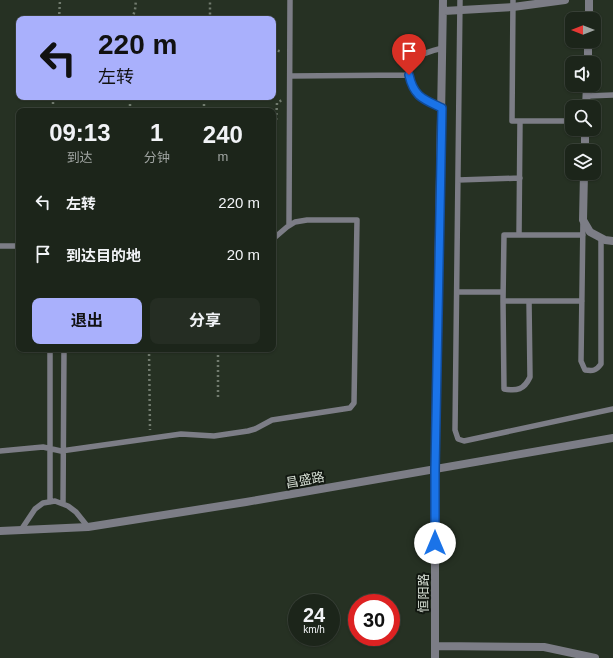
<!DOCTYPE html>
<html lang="zh">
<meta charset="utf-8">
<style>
body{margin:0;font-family:Helvetica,"Noto Sans SC",sans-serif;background:#252d23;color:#f1f3f6;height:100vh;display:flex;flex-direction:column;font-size:15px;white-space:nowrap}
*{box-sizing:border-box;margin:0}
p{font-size:13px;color:#a0a5a2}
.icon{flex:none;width:22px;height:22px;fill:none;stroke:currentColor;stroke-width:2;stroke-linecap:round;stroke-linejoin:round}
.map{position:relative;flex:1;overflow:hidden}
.side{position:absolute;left:16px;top:108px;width:260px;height:244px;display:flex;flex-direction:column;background:#1c251a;border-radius:8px;box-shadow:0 1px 3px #0004,0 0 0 1px #3a4239}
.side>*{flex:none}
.top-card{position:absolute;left:16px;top:16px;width:260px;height:84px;border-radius:8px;box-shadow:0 1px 3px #0004,0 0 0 1px #3a4239;background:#a9b0fc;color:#111;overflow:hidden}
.needle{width:26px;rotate:270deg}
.buttons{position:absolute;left:565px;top:12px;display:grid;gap:8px}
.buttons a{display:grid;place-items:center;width:36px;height:36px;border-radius:8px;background:#1c251a;box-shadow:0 1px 3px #0004,0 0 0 1px #3a4239;font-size:20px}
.speed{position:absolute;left:288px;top:594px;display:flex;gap:8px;font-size:20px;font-weight:700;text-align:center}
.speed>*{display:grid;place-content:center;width:52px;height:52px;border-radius:50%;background:#1c251a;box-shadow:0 1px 3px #0004,0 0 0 1px #3a4239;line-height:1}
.speed small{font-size:10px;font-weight:400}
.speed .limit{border:6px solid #d22;background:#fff;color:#111}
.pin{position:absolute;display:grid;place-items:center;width:34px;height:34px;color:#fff;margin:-41px -17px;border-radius:50% 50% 50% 0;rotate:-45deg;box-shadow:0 0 4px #0007}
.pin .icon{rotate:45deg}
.me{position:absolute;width:44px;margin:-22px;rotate:0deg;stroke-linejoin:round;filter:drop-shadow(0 0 3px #0008)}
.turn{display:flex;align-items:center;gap:14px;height:84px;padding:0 16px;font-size:18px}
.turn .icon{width:52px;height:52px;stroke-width:2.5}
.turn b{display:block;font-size:28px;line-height:34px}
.eta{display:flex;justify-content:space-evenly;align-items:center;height:68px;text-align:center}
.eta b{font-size:24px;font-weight:700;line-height:28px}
.button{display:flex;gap:8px;margin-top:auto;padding:8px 16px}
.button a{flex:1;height:46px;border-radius:8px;background:#a9b0fc;color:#111;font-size:16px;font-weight:700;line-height:46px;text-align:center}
.button a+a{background:#252d23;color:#f1f3f6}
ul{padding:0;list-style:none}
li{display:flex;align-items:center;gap:12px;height:52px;padding:0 16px}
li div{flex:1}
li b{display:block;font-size:15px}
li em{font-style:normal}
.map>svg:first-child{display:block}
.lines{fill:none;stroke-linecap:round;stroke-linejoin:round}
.path{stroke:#717b6e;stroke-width:2.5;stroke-dasharray:2 3;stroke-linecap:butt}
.service{stroke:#7c7d86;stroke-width:5.5}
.minor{stroke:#7c7d86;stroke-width:8}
.route-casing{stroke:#114b97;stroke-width:10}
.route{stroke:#1a73e8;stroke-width:7}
.labels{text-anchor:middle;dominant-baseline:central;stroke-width:4;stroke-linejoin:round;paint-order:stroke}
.street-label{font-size:13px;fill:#d5ddd3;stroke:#121811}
</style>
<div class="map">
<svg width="613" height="658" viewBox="0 0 613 658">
<rect width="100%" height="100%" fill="#263123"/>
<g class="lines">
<path class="path" d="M59,19L60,0
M132,19L135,10L136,0
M208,19L210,15V0
M273,49L282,52
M53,97V111
M130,111V97
M204,111V97
M273,122H276L277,103L282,100
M149,349L150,430
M218,397V349"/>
<path class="service" d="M460,0L455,430L458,439L464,441L613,409
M513,0L512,121H572
M290,76L409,75
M587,96L613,95
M442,108C433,104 424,101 417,94C407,84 406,64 419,56C426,52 435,50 443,48
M458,180L520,178
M583,220L581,361L585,370C593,371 596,371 601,364V238
M289,225L290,0
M519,235L520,121
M0,246H19
M457,292H503
M503,301L504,389C517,391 524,390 530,377L529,301
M582,301H503L504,235H583
M0,451L43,447L61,451L181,434L214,436L248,431L255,429L272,420L350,408L354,403L357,220H307L295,222L287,227L273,239
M50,502V349
M63,504L64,349
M21,530L35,509L43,503L55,501L68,506L76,512L88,527"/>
<path class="minor" d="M444,11L513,7L565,0
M589,19V0
M588,63V41
M586,107L587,85
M585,151V129
M584,173L583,220L590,232L605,240L613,241
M0,531L88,527L246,502L613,438
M435,646L544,647L595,658
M435,658V470L443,0"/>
</g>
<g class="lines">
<defs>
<path id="route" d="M409,75C414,97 423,99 442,108L435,470V543"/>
</defs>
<use href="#route" class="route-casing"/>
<use href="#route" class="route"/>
</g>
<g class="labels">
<g class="street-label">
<text transform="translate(305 480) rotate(-10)">昌盛路</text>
<text transform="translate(423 593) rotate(-90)">恒阳路</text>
</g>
</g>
</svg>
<div class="buttons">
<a><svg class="needle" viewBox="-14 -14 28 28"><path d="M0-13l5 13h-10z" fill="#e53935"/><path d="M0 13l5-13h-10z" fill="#a0a5a2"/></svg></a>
<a><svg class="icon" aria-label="sound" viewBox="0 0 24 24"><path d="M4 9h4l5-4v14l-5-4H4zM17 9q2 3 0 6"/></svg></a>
<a><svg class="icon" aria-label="search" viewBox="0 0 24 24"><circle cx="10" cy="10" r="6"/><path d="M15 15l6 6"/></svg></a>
<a><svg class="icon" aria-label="layers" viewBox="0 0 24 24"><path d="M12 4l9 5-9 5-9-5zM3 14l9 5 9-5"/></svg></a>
</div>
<div class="speed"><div>24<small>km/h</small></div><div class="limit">30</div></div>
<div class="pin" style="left:409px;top:75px;background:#d93025"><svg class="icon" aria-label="arrive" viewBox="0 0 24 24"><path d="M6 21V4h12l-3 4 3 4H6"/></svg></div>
<svg class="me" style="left:435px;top:543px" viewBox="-20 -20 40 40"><circle r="19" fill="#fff"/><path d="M0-13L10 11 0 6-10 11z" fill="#1a73e8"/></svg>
<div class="top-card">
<div class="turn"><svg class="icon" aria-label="left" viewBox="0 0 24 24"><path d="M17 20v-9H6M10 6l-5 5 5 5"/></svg><div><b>220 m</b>左转</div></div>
</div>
<section class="side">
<div class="eta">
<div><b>09:13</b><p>到达</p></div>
<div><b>1</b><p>分钟</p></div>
<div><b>240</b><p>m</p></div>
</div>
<ul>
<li><svg class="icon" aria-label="left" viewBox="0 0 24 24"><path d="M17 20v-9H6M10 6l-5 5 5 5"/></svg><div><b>左转</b></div><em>220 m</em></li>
<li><svg class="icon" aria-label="arrive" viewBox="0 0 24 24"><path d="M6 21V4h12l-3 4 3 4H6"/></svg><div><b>到达目的地</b></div><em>20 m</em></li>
</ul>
<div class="button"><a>退出</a><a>分享</a></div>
</section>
</div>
